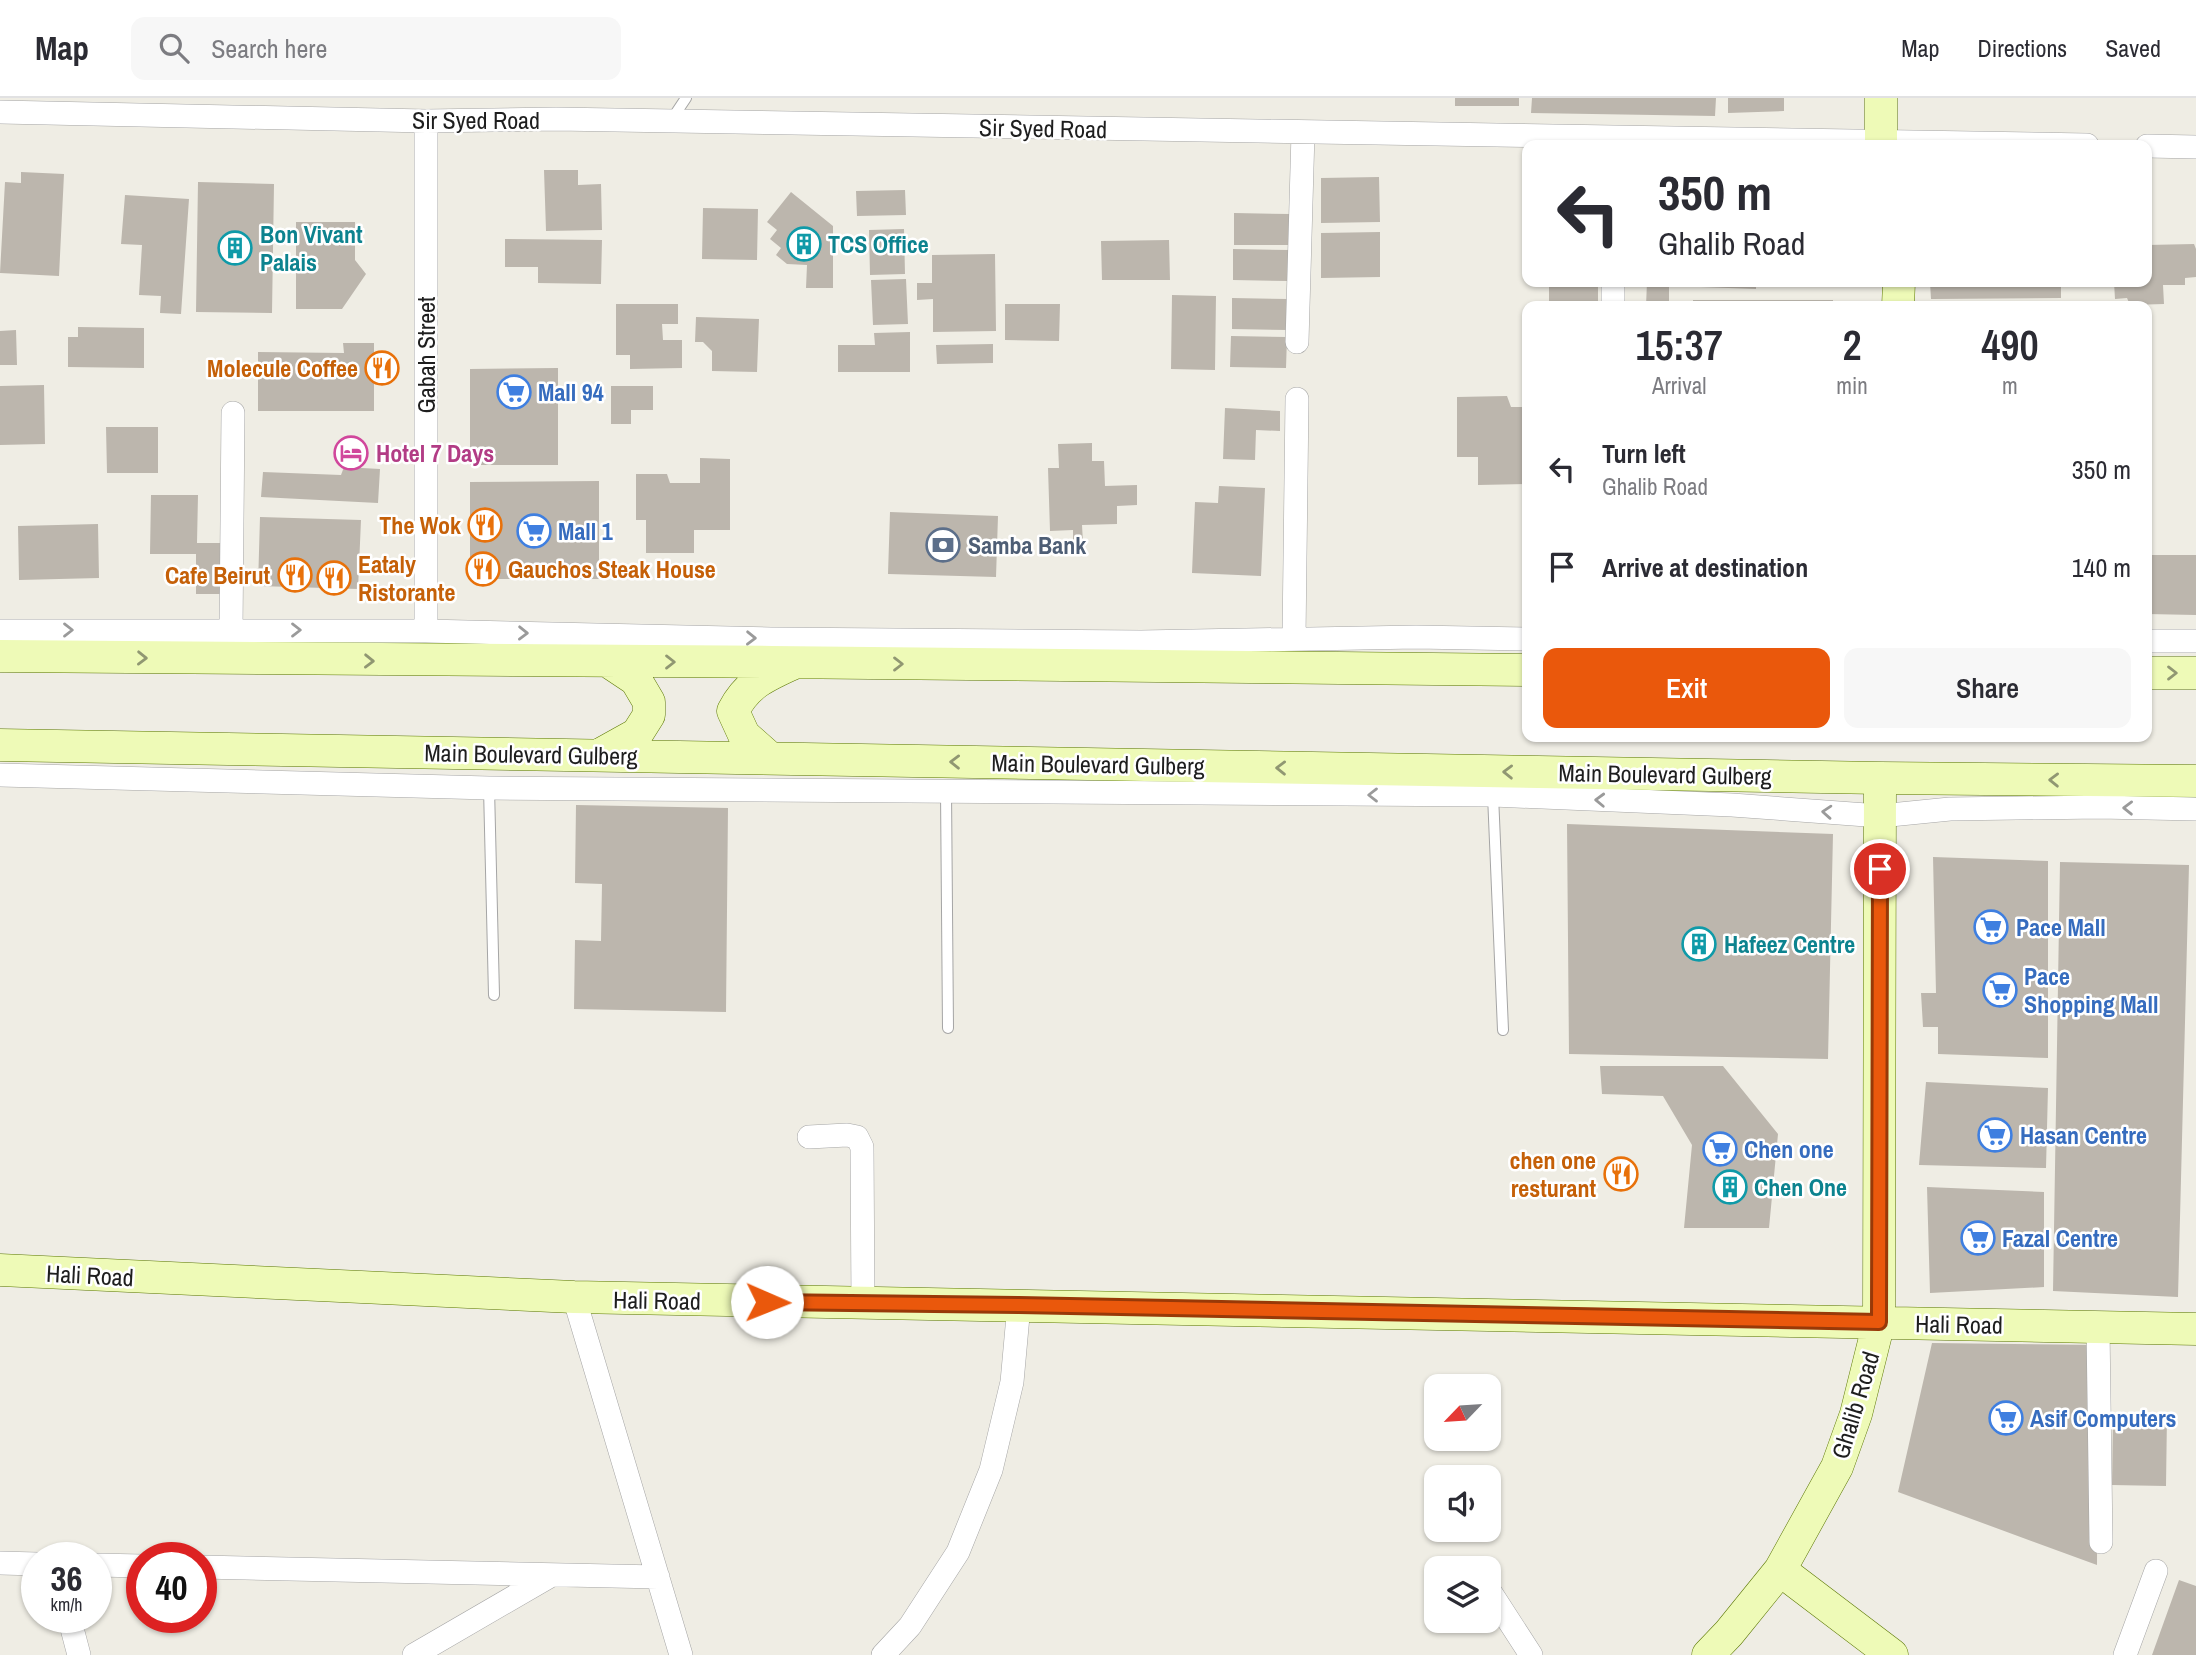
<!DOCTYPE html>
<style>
body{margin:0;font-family:"Archivo Narrow",sans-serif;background:#f7f7f7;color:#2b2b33;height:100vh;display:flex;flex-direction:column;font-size:26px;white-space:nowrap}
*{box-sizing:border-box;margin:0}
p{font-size:23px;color:#7c7c81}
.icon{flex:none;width:38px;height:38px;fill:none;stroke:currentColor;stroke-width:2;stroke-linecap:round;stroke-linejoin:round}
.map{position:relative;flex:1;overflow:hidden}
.panel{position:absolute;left:1522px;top:203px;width:630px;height:441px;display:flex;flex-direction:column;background:#fff;border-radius:14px;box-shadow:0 2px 5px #0004}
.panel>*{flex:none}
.guide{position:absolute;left:1522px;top:42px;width:630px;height:147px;border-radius:14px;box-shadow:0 2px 5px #0004;background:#fff;color:#2b2b33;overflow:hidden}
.needle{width:46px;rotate:245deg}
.tools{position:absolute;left:1424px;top:1276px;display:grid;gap:14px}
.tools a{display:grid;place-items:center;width:77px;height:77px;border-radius:14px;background:#fff;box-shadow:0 2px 5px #0004;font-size:35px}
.speed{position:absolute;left:21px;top:1444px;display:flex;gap:14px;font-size:35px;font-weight:700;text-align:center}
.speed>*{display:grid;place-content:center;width:91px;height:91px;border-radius:50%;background:#fff;box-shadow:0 2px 5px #0004;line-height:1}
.speed small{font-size:18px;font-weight:400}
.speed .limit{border:10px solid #d22;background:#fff;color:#111}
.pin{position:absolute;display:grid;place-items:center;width:60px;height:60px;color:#fff;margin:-30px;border:4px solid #fff;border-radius:50%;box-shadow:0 2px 7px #0007}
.me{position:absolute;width:77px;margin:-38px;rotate:91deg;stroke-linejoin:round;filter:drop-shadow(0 0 5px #0008)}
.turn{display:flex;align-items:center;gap:24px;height:147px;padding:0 21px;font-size:32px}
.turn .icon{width:91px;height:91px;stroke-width:2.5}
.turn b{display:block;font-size:49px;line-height:60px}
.eta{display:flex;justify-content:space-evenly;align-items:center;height:119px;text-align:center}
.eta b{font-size:42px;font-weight:600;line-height:49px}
.action{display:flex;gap:14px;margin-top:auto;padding:14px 21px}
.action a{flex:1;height:80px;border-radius:14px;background:#ea580c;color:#fff;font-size:28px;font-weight:600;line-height:80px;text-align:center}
.action a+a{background:#f7f7f7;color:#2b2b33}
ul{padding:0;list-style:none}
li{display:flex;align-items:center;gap:21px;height:98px;padding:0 21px}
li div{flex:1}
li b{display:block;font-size:26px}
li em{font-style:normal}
header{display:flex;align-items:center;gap:42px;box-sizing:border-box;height:98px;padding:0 35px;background:#fff;border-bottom:2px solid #e1e1e2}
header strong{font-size:33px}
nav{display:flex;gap:38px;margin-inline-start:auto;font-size:24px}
.search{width:490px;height:63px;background:#f7f7f7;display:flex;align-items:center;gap:18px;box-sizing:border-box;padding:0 24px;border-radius:14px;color:#7c7c81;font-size:26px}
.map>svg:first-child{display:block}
.building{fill:#bcb6ad}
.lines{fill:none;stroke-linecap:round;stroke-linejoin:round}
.lane-casing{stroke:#a5a5a5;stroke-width:12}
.street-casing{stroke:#a5a5a5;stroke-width:24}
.secondary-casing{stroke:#5b7703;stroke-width:33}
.lane{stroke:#fff;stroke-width:10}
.street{stroke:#fff;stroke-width:23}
.secondary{stroke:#eefab7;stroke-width:32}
.oneway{stroke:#9a9a9a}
.oneway2{stroke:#909772}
.route-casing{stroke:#983908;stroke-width:18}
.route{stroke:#ea580c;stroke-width:12}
.labels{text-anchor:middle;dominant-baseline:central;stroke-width:5;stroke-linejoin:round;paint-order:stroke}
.street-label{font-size:24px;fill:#1e1e1e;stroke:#fff}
.culture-label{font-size:24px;font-weight:bold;fill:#0d838f;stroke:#fff;text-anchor:start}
.food-label{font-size:24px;font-weight:bold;fill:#c56008;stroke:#fff;text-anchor:end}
.shop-label{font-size:24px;font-weight:bold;fill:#366cbe;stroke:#fff;text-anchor:start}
.hotel-label{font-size:24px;font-weight:bold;fill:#b23c85;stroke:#fff;text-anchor:start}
.service-label{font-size:24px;font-weight:bold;fill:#4e5e75;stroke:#fff;text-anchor:start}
</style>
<header>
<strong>Map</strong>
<div class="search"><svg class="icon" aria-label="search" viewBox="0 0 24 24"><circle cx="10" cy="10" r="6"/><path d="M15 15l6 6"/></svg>Search here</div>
<nav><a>Map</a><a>Directions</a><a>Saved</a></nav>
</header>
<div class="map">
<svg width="2196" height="1557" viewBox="0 0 2196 1557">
<rect width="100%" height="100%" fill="#efede4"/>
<path class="building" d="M1455,0H1519V8H1455Z
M1532,0H1716L1715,18L1531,15Z
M1728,0H1784V13L1728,15Z
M544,72H578V87L601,86L602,132L546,133Z
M21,74L64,76L59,178L0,175L5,84L21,85Z
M1379,79L1380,124L1321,125V80Z
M198,84L274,86L272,215L196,214Z
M905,92L906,117L857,118L856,93Z
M791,94L833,128V190H806L807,167L787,166L776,157L781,150L770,141L777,132L767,124Z
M125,97L189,101L181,216L160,215L161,198L139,197L142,147L121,146Z
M703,110L758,111L757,162L702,161Z
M1234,115L1290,116V147H1234Z
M296,124H355V162L366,176L342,211H296Z
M904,131L905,176L870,177L869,132Z
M1380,134V179L1321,180V135Z
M505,141L602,142L601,186L538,185V169H505Z
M1169,142L1170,182H1102L1101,143Z
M2194,146L2196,151V179L2185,180V187H2163L2164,206L2130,207L2127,200L2115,201L2114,184H2147V147Z
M1233,151L1290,152L1289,183L1233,182Z
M995,156L996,233L933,234V201L917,202V185H932V157Z
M906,181L908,226L873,227L871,182Z
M1549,184H1598V208L1549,207Z
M1647,184H1669V208H1646Z
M1701,184H1756V191L1701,189Z
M1930,184H2061V200L1931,201Z
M1172,197L1216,198L1215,272L1171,271Z
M1232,200L1288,201V232L1232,231Z
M1693,202H1833V208H1693Z
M616,206H678V226H662L663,242H682V270L630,271V257H616Z
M1005,206H1060L1059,243L1005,242Z
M696,219L759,221L757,274L712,273V253L703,244H695Z
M78,229L144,230V270L68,269V239H78Z
M16,232L17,267H0V233Z
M910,234V274H838V247H875L874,235Z
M1231,238L1287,239L1286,270L1230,269Z
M343,245H374V313H258V254L344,255Z
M993,246V265L937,266L936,247Z
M558,270V367H470V271Z
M44,287L45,346L0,347V288Z
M611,288H653V312H631V326H611Z
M1507,298L1511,309H1528V386L1478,387V359H1457V299Z
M1225,310L1280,313V333L1256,332L1255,362L1223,361Z
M106,329H158V375H107Z
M1092,345V363H1104L1105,388L1137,387V407L1117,408V426L1082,427L1083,445H1073V432L1050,433L1048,370H1059L1058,346Z
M700,360L730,361V432H694V455H646V422H636V376H667L670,385H700Z
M344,369L380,371L378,405L261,399L263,374L341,377Z
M599,383V481H470V384Z
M1219,388L1265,390L1261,478L1192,475L1195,404L1218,405Z
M151,397H198L197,445H226L225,496H196V456H150Z
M890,414L998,418L996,479L888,476Z
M260,419L361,422L358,491L258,488Z
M98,426L99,480L19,482L18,428Z
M2147,457H2196V517L2147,516Z
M576,707L728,710L726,914L574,911L575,842L601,843L602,786L575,785Z
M1567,726L1833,736L1828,961L1569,956Z
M1933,759L2048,763V960L1938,956V929H1923L1921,895H1936Z
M2060,764L2189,767L2178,1199L2053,1193Z
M1600,968H1723L1778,1036L1769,1130H1684L1692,1047L1663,998L1602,996Z
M1926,984L2048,990L2046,1070L1919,1067Z
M1927,1089L2044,1094V1189L1930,1195Z
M1932,1245L2098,1247L2097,1467L1898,1394Z
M2113,1316L2167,1317L2166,1388L2112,1387Z
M2179,1482L2196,1488V1557H2152Z"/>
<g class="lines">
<defs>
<path id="lane" d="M672,21L686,0
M489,690L494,897
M946,693L948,930
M1493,697L1503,932"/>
<path id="street" d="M0,14L426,23L556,21L2087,47
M426,23V533
M2147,48L2196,49
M1613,208V184
M1297,244L1303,35
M231,532L233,315
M0,533H426L771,541L1141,544L1416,539L1528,541
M1294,540L1297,301
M2147,543H2196
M0,677L489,690L1493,697L1732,707L1880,718L1950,711L2099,709L2196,711
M809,1039L847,1037L857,1039L862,1049L863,1206
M574,1199L681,1557
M2098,1230L2101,1444
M0,1465L37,1466
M96,1467L142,1468
M201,1469L658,1479
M1489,1492L1531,1557
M69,1519L79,1557
M414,1557L550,1478
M883,1557L910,1528L958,1454L991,1372L1012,1284L1019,1207
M2125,1557L2156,1473"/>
<path id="secondary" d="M1881,47V0
M1898,208L1899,184
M0,558C509,564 1019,563 1528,572
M2147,575H2196
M0,647L1880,680L2196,683
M601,656L637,636L649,617V604L636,582L609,564
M770,660L744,637L733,613C747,586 764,579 792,566
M0,1172L574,1199L2196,1231
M1780,1472L1892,1557
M1708,1557L1729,1535L1780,1472L1837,1369L1856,1316L1879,1224L1880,680"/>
</defs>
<use href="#lane" class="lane-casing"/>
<use href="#street" class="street-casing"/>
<use href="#secondary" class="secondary-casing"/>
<use href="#lane" class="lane"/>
<use href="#street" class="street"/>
<use href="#secondary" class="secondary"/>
</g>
<defs><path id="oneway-chevron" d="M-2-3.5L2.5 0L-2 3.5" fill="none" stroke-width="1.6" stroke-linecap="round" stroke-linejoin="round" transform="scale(1.75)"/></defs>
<g class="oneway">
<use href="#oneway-chevron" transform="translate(68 532)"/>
<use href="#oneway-chevron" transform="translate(296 532)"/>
<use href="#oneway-chevron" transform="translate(523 535) rotate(1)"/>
<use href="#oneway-chevron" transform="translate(751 540) rotate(1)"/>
<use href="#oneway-chevron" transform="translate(1373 697) rotate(-180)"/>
<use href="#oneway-chevron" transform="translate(1600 702) rotate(-178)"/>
<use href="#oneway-chevron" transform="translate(2128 710) rotate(-179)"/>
<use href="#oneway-chevron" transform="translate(1827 714) rotate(-176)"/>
</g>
<g class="oneway2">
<use href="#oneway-chevron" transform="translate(142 560) rotate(1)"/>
<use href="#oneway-chevron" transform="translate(369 563) rotate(1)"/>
<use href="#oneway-chevron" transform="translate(670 564)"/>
<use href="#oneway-chevron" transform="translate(898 566)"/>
<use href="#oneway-chevron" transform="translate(2172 575)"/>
<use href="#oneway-chevron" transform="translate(955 664) rotate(-179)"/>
<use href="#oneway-chevron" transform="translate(1281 670) rotate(-179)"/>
<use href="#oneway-chevron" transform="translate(1508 674) rotate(-179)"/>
<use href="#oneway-chevron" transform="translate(2054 682) rotate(-179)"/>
</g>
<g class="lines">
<defs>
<path id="route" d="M767,1204L1019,1207L1879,1224L1880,771"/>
</defs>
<use href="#route" class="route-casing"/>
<use href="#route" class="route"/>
</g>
<defs>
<symbol id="building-ring" viewBox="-11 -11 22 22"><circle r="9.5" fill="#fff" stroke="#0f9aa8" stroke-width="1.5"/><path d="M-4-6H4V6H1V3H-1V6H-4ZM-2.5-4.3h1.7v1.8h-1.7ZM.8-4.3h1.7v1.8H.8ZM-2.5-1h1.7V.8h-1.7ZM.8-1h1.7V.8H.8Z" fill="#0f9aa8"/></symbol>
<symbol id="restaurant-ring" viewBox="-11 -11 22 22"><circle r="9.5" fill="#fff" stroke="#e8710a" stroke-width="1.5"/><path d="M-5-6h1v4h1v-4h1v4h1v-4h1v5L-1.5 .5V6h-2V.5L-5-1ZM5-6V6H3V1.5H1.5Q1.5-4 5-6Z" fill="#e8710a"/></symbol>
<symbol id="supermarket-ring" viewBox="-11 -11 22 22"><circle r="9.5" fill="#fff" stroke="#3f7fe0" stroke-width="1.5"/><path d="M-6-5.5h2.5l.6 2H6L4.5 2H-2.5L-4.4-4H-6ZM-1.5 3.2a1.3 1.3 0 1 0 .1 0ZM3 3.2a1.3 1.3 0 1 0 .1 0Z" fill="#3f7fe0"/></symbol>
<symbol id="hotel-ring" viewBox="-11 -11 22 22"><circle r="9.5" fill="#fff" stroke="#d1479c" stroke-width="1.5"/><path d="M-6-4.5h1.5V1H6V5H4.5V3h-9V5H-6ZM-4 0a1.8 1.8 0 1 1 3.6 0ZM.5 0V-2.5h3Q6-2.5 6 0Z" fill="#d1479c"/></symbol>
<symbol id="bank-ring" viewBox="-11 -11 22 22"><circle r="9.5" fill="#fff" stroke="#5c6f8a" stroke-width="1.5"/><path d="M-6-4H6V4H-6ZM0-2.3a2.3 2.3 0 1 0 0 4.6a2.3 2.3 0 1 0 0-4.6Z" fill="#5c6f8a"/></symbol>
</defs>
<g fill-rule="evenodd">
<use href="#building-ring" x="785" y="127" width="38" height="38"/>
<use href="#building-ring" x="216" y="131" width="38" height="38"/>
<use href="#restaurant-ring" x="363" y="251" width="38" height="38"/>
<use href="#supermarket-ring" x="495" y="275" width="38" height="38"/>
<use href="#hotel-ring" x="332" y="336" width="38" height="38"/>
<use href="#restaurant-ring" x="466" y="408" width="38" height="38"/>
<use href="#supermarket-ring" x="515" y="414" width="38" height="38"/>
<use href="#bank-ring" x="924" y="428" width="38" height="38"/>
<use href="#restaurant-ring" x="464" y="452" width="38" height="38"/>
<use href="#restaurant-ring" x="276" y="458" width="38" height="38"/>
<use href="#restaurant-ring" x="315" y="461" width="38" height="38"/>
<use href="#supermarket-ring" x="1972" y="810" width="38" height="38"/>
<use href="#building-ring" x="1680" y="827" width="38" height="38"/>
<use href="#supermarket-ring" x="1981" y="873" width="38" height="38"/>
<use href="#supermarket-ring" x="1976" y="1018" width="38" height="38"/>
<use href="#supermarket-ring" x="1701" y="1032" width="38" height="38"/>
<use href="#restaurant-ring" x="1602" y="1057" width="38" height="38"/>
<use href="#building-ring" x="1711" y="1070" width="38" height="38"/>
<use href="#supermarket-ring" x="1959" y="1121" width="38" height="38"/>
<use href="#supermarket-ring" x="1987" y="1301" width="38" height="38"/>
</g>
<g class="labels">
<g class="street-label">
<text x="476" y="22">Sir Syed Road</text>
<text transform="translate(1043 30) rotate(1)">Sir Syed Road</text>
<text transform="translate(426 257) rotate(-90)">Gabah Street</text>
<text transform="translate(531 656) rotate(1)">Main Boulevard Gulberg</text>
<text transform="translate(1098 666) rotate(1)">Main Boulevard Gulberg</text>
<text transform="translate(1665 676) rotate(1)">Main Boulevard Gulberg</text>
<text transform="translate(90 1177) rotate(3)">Hali Road</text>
<text transform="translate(657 1202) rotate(1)">Hali Road</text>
<text transform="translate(1959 1226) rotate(1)">Hali Road</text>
<text transform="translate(1855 1307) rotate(-73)">Ghalib Road</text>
</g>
<g class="culture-label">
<text x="260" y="136">Bon Vivant<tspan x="260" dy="28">Palais</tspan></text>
<text x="828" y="146">TCS Office</text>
<text x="1724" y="846">Hafeez Centre</text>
<text x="1754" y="1089">Chen One</text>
</g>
<g class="food-label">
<text x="358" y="270">Molecule Coffee</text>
<text x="461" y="427">The Wok</text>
<text x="358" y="466" text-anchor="start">Eataly<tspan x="358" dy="28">Ristorante</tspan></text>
<text x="508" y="471" text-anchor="start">Gauchos Steak House</text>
<text x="270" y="477">Cafe Beirut</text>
<text x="1596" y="1062">chen one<tspan x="1596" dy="28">resturant</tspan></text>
</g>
<g class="shop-label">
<text x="538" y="294">Mall 94</text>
<text x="558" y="433">Mall 1</text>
<text x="2016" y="829">Pace Mall</text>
<text x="2024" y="878">Pace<tspan x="2024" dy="28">Shopping Mall</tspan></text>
<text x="2020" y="1037">Hasan Centre</text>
<text x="1744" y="1051">Chen one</text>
<text x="2002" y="1140">Fazal Centre</text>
<text x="2030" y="1320">Asif Computers</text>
</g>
<g class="hotel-label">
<text x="376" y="355">Hotel 7 Days</text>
</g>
<g class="service-label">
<text x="968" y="447">Samba Bank</text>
</g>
</g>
</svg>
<div class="tools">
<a><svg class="needle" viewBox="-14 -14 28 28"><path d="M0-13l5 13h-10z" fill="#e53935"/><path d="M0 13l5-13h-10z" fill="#7c7c81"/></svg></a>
<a><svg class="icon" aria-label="sound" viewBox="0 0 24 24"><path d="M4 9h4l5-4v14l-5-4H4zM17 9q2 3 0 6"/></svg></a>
<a><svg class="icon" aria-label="layers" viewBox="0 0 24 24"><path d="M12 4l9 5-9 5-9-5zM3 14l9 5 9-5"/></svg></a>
</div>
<div class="speed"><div>36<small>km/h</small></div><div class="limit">40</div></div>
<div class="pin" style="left:1880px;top:771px;background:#d93025"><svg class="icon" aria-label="arrive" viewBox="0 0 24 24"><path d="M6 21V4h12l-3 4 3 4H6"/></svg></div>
<svg class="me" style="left:767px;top:1204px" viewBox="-20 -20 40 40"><circle r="19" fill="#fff"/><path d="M0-13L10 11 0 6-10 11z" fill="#ea580c"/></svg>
<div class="guide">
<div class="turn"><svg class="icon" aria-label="left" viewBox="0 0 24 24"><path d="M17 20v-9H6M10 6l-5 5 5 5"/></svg><div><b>350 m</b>Ghalib Road</div></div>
</div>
<section class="panel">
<div class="eta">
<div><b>15:37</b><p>Arrival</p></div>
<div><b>2</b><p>min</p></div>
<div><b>490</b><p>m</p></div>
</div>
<ul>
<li><svg class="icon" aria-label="left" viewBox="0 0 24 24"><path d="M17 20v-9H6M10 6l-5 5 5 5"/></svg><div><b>Turn left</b><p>Ghalib Road</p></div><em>350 m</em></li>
<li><svg class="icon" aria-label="arrive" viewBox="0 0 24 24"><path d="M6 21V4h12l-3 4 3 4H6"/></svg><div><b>Arrive at destination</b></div><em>140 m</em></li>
</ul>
<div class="action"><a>Exit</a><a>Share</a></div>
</section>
</div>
